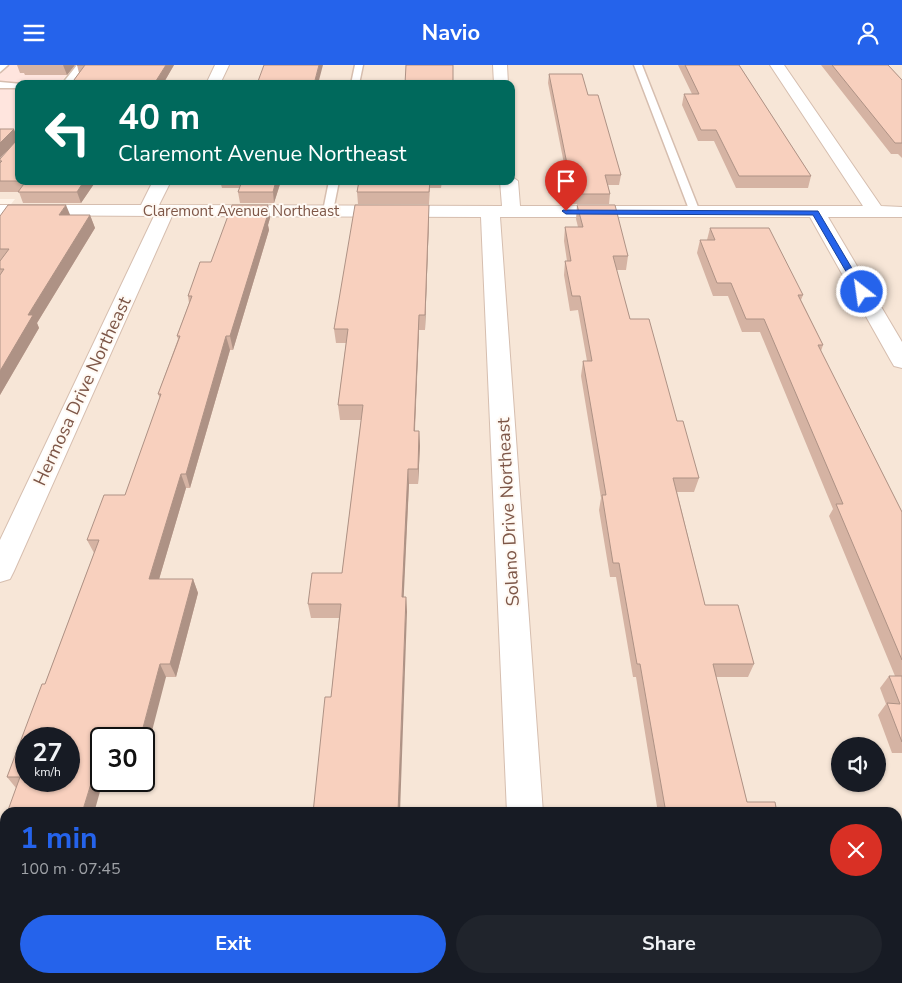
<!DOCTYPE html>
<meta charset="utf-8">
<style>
body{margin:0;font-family:"Nunito Sans",sans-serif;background:#20242c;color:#f1f3f6;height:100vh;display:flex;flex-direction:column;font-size:19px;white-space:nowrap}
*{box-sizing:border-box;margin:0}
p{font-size:16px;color:#9ea1a6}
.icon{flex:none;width:28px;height:28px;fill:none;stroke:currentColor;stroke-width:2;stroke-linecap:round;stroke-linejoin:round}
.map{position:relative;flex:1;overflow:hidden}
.details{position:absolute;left:0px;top:742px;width:902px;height:176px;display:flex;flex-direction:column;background:#171b24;border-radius:15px 15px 0 0;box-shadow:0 1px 4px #0004}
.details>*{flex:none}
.guide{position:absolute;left:15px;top:15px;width:500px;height:105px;border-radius:10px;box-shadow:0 1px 4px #0004;background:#00695c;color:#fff;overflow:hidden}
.buttons{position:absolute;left:831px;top:672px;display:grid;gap:10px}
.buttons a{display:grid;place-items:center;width:55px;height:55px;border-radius:50%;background:#171b24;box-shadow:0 1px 4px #0004;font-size:25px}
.speed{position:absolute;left:15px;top:662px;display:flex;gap:10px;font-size:25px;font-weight:700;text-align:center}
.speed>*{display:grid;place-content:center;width:65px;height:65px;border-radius:50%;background:#171b24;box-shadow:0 1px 4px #0004;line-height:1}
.speed small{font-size:12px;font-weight:400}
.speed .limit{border:2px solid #111;border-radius:8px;background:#fff;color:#111}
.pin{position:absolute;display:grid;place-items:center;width:42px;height:42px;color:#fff;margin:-51px -21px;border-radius:50% 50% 50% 0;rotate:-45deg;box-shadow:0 0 5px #0007}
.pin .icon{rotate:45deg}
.me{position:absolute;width:55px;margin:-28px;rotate:330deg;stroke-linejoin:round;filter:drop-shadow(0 0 4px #0008)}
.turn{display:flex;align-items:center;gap:18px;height:105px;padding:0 20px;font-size:22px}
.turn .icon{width:65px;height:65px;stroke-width:2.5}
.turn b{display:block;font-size:35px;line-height:42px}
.round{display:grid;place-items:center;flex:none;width:52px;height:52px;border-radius:26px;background:#20242c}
.summary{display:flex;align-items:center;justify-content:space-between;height:85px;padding:0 20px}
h1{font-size:30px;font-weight:700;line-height:38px;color:#2563eb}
.primary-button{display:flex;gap:10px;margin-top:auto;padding:10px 20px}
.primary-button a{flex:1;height:58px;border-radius:30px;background:#2563eb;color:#fff;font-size:20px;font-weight:700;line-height:58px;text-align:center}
.primary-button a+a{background:#20242c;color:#f1f3f6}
header{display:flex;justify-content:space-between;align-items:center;height:65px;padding:0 20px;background:#2563eb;color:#fff;font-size:22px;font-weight:700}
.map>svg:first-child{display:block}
.residential{fill:#f7e6d7;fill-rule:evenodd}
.commercial{fill:#ffe5de}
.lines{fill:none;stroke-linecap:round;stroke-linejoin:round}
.service-casing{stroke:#d6beaf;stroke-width:3}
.minor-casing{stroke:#d6beaf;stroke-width:2}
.service{fill:#fff;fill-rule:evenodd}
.minor{fill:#fff;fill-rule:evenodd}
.wall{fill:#d5b3a3}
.shaded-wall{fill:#ae9285}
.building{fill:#f8d0be;stroke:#ae9285;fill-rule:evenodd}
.route{fill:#2563eb;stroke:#184099}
.labels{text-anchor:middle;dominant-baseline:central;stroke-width:4;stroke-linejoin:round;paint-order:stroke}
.far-street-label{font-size:15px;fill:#7e5748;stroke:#fff9f3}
.street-label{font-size:18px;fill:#7e5748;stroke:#fff9f3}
</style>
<header><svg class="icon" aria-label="menu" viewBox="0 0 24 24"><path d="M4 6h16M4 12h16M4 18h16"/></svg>Navio<svg class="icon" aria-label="person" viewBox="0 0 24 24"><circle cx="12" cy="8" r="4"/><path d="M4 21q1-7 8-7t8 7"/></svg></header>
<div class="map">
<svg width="902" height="918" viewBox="0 0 902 918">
<rect width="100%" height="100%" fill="#fff5ea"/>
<path class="residential" d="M90,0H902V918H0V153L15,134H0V114L19,116H511V19H76ZM26,674H69V716H26ZM101,674H144V716H101ZM840,681H878V719H840ZM5,748H898V914H5Z"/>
<path class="commercial" d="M0,0H75L59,19H19V68L0,91Z"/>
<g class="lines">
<defs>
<path id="service" d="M0,0H8L0,7Z
M77,0H85L71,19H62Z
M355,0H363L359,19H351Z
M634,0H642L700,147L699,149L695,150L690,147Z
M0,17L22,19H19V23H0Z
M329,116H339L333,146L328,149L323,146Z"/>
<path id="minor" d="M215,0H229L220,19H206Z
M493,0H507L508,19H494Z
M770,0H784L881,141L902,142V152H828L902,277V303L894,301L891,296L810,152H500L543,748H507L481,152L172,151L14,506L10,514L0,517V475L154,151L0,150V140H141L153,116H171L159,140L502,141L500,116H511V111L518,116L520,141H863Z
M515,914H555L556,918H514Z"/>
</defs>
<use href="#service" class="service-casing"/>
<use href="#minor" class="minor-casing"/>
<use href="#service" class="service"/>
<use href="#minor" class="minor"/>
</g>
<path class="wall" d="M17,0H75L67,10H25L24,8H20Z
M77,0H174L163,19H71L79,8Z
M678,0H739L811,111L808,123H736L714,76H698L682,40L684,29H692Z
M821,0H888L902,15V93L898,89H891Z
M549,9L588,30L621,110L619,120H608L610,129L609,139H572L548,18Z
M0,64L16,71L19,64V116H96L81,138H23L19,127H0V94H1L16,76L0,93Z
M220,116H281L274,138H240L238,127L240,123H222Z
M359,116H442L441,123H430L429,139H358L357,127Z
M268,140L270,153L268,160L269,165L233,285H230L190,423H186L159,514H193L198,528L176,612H166L101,674V716H139L137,723H16L7,712L45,619L94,488L87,475L125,430L160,333L158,329L178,274L177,271L189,238L188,231L211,197Z
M577,140L628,191L626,205H616L630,254L677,356L699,413L694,427H677L705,540L754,599L748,612H716L747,737L777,748H658L636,612H633L616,512H610L599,445L601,433L581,311L583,296H587L578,245L570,246L564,210L565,196H567L564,176L565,162H578L576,154Z
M90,150L95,163L37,258L39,263L0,330V151Z
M429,154L425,265H419L415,366H419L420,381L418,419H409L403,532H406L407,547L331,632L339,553H311L308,539L342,508L361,355H340L338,340L346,278H336L334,264Z
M710,163L803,230L801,235L823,280L821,286L902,447V688H892L878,650L886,639L880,623L889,611H895L829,451L833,444L760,267H742L728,231H713L697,188L700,175H707Z
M673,914H774L775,918H673L672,915Z"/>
<path class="shaded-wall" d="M63,0H75L67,10Z
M166,0H174L163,19H154Z
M319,0H323L318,19H314Z
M14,64L18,75L0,93V78Z
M84,116H96L81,138L77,127Z
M276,116H281L274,138L273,127Z
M66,140L71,152L59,150Z
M268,140L270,153L268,160L269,165L233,285L230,271Z
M429,140V154L425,265V250Z
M90,150L95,163L37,258L39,263L0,330V306L28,250Z
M419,250V265L414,381V366Z
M226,271L230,285L190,423L186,409Z
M419,366L420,381L418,419V404Z
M408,404L409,419L403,547L402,532Z
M181,409L186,423L155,528L149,514Z
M193,514L198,528L176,612L170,599Z
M406,532L407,547L400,748H398Z
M160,599L166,612L144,697V674H140Z
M93,712L101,723L94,748H82Z
M132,716H139L137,723Z
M87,914H99L98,918H86Z
M383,914H385V918H382Z"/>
<path class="building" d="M77,0H166L154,19H71L85,0Z
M264,0H319L314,19H257Z
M406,0H453V19H405Z
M685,0H739L811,111H739L716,65H701L684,29H699Z
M832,0H888L902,15V78H895Z
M549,9H582L588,30H598L621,110H605L610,129H573Z
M0,64H14L0,78Z
M16,64H19V116H0V98L2,96H0V94L16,76Z
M26,116H84L77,127H18Z
M242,116H276L273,127H238Z
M359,116H430L429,127H357Z
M8,140H66L59,150H90L28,250H33L0,306V210L4,204H0V196L9,184H0V151Z
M232,140H268L264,152H267L230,271H226L186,409H181L149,514H193L170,599H160L140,674H101V712H93L82,748H7L20,712H7L42,619H45L99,475H87L104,430H125L161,329H158L180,271H177L192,231H188L200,197H211ZM26,674H69V716H26Z
M355,140H429L425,250H419L414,366H419L418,404H408L402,532H406L398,748H313L325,632H331L341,539H308L312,508H342L363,340H338L348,264H334Z
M577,140H615L628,191H613L630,254H649L677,356H683L699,413H673L705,540H738L754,599H713L747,737H775L777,748H666L640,599H637L619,498H613L602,430H606L583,296H592L580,231H572L565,196H571L565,162H583Z
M710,163H769L803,230H798L823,280H818L902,447V595L836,439H843L764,254H746L731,218H717L700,175H715Z
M889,611H902V677L887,638L900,639Z
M5,754V914H87L86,918H0V768Z
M248,914H383L382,918H248Z
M680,914H774L775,918H681Z"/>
<path class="route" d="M563,145L818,146L866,227L862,230L858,227L813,150L566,149L562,146Z"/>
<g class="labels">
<g class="far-street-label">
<text x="241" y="146">Claremont Avenue Northeast</text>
</g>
<g class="street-label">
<text transform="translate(82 326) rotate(-65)">Hermosa Drive Northeast</text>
<text transform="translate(508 447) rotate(-93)">Solano Drive Northeast</text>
</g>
</g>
</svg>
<div class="buttons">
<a><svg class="icon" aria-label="sound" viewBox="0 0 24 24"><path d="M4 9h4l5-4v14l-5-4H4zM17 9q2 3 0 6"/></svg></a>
</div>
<div class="speed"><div>27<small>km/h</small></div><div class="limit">30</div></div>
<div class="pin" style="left:566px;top:146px;background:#d93025"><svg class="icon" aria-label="arrive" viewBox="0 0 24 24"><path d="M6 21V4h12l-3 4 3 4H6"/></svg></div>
<svg class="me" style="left:862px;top:227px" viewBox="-20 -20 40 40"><circle r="17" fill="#2563eb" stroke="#fff" stroke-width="3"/><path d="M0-11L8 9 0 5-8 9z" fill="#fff"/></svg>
<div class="guide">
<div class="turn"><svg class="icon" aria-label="left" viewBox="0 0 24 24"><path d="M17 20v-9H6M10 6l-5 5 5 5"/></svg><div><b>40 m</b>Claremont Avenue Northeast</div></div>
</div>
<section class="details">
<div class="summary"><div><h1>1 min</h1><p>100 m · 07:45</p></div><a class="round" style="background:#d93025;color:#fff"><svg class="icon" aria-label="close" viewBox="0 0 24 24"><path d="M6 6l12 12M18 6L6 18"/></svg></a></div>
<div class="primary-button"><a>Exit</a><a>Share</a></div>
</section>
</div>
